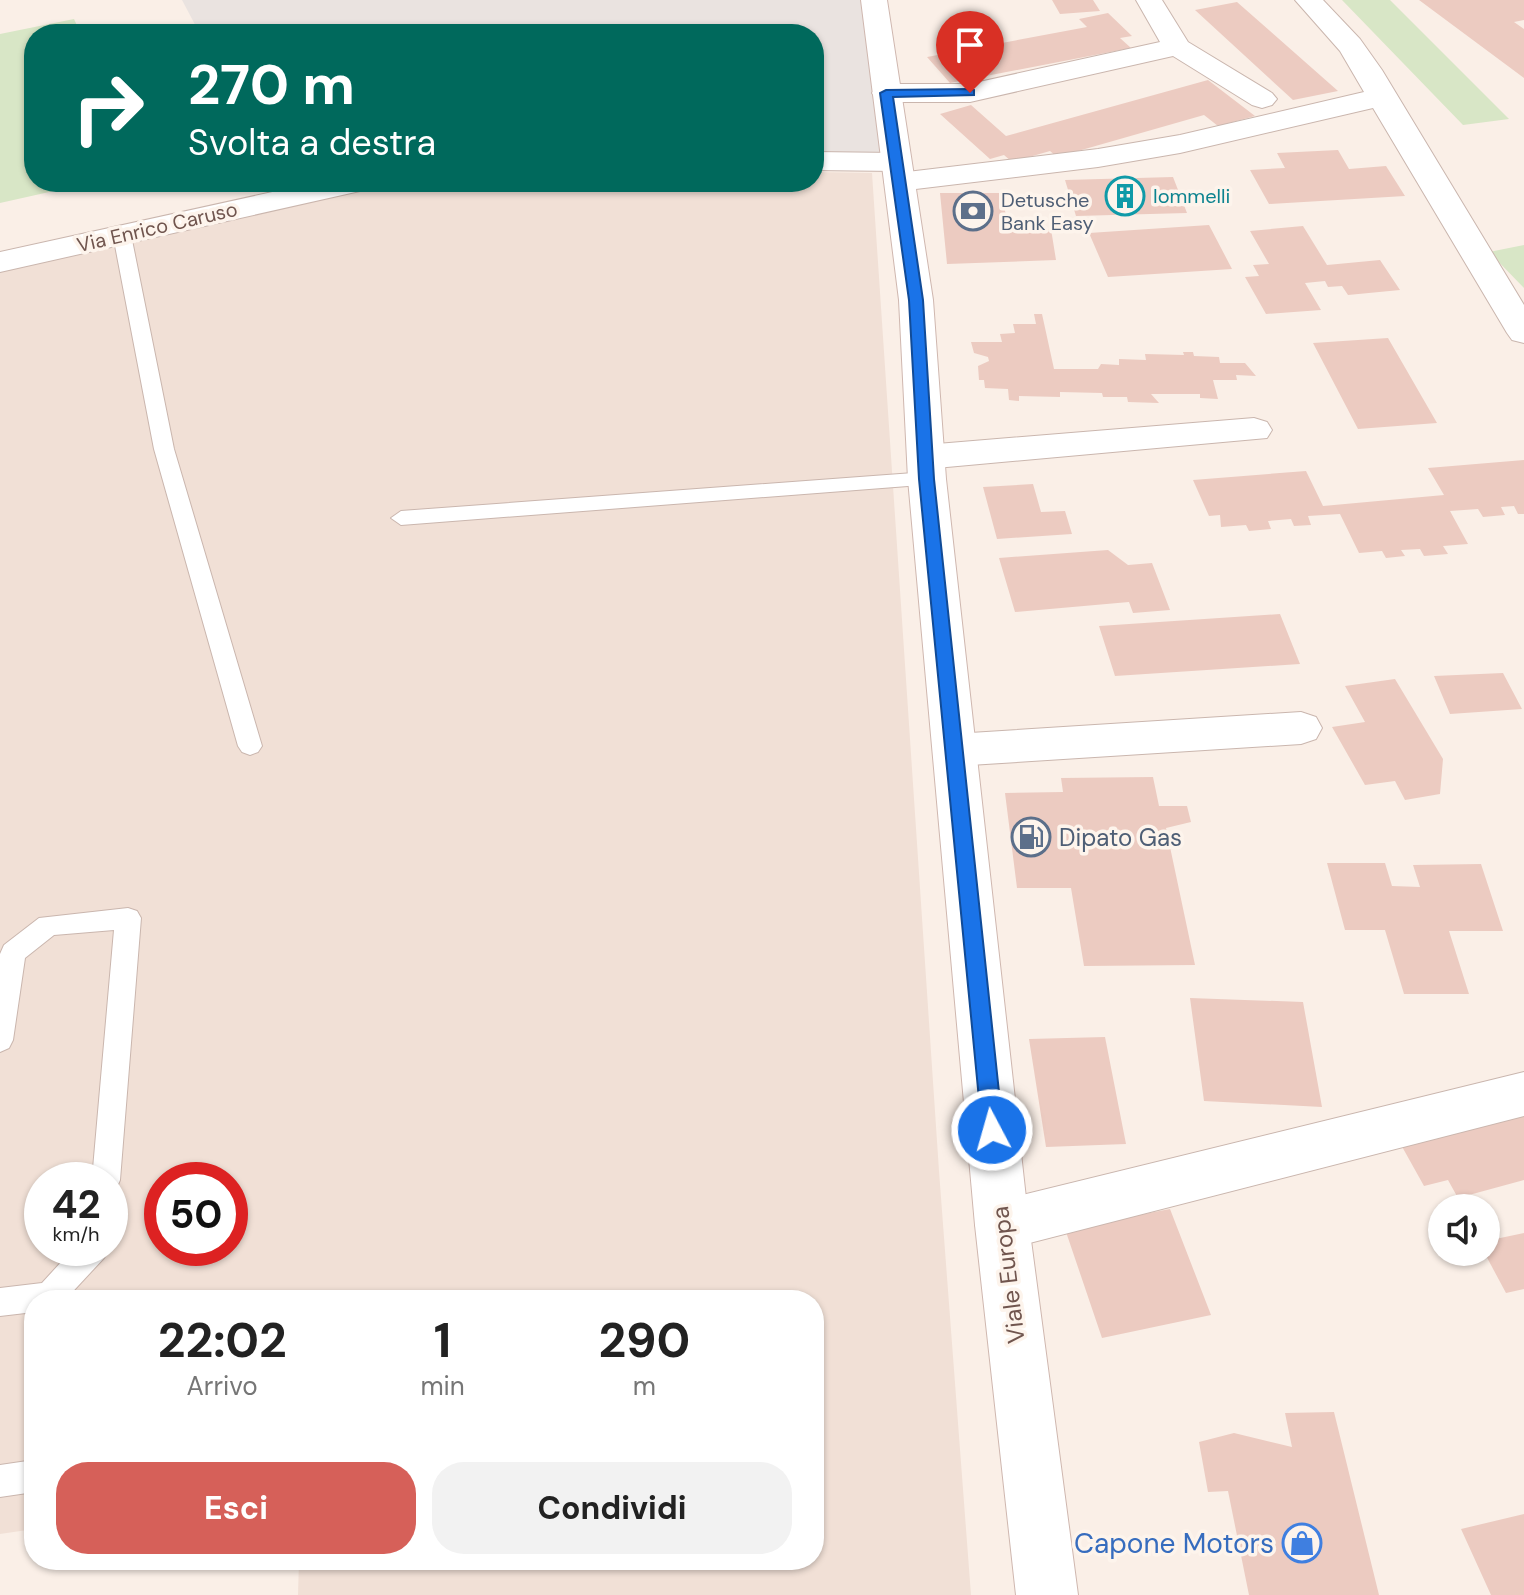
<!DOCTYPE html>
<html lang="it">
<style>
body{margin:0;font-family:"DM Sans",sans-serif;background:#f2f2f2;color:#222;height:100vh;display:flex;flex-direction:column;font-size:30px;white-space:nowrap}
*{box-sizing:border-box;margin:0}
p{font-size:26px;color:#767676}
.icon{flex:none;width:44px;height:44px;fill:none;stroke:currentColor;stroke-width:2;stroke-linecap:round;stroke-linejoin:round}
.map{position:relative;flex:1;overflow:hidden}
.side{position:absolute;left:24px;top:1290px;width:800px;height:280px;display:flex;flex-direction:column;background:#fff;border-radius:32px;box-shadow:0 2px 6px #0004}
.side>*{flex:none}
.banner{position:absolute;left:24px;top:24px;width:800px;height:168px;border-radius:32px;box-shadow:0 2px 6px #0004;background:#00695c;color:#fff;overflow:hidden}
.buttons{position:absolute;left:1428px;top:1194px;display:grid;gap:16px}
.buttons a{display:grid;place-items:center;width:72px;height:72px;border-radius:50%;background:#fff;box-shadow:0 2px 6px #0004;font-size:40px}
.speed{position:absolute;left:24px;top:1162px;display:flex;gap:16px;font-size:40px;font-weight:700;text-align:center}
.speed>*{display:grid;place-content:center;width:104px;height:104px;border-radius:50%;background:#fff;box-shadow:0 2px 6px #0004;line-height:1}
.speed small{font-size:20px;font-weight:400}
.speed .limit{border:12px solid #d22;background:#fff;color:#111}
.pin{position:absolute;display:grid;place-items:center;width:68px;height:68px;color:#fff;margin:-82px -34px;border-radius:50% 50% 50% 0;rotate:-45deg;box-shadow:0 0 8px #0007}
.pin .icon{rotate:45deg}
.me{position:absolute;width:88px;margin:-44px;rotate:354deg;stroke-linejoin:round;filter:drop-shadow(0 0 6px #0008)}
.turn{display:flex;align-items:center;gap:28px;height:168px;padding:0 32px;font-size:36px}
.turn .icon{width:104px;height:104px;stroke-width:2.5}
.turn b{display:block;font-size:56px;line-height:68px}
.eta{display:flex;justify-content:space-evenly;align-items:center;height:136px;text-align:center}
.eta b{font-size:48px;font-weight:700;line-height:56px}
.button{display:flex;gap:16px;margin-top:auto;padding:16px 32px}
.button a{flex:1;height:92px;border-radius:32px;background:#d66059;color:#fff;font-size:32px;font-weight:700;line-height:92px;text-align:center}
.button a+a{background:#f2f2f2;color:#222}
.map>svg:first-child{display:block}
.residential{fill:#f1e0d6;fill-rule:evenodd}
.industrial{fill:#eae3e0}
.green{fill:#d8e6c6}
.building{fill:#eccbc1}
.lines{fill:none;stroke-linecap:round;stroke-linejoin:round}
.service-casing{stroke:#cab6ae;stroke-width:2}
.minor-casing{stroke:#cab6ae;stroke-width:2}
.secondary-casing{stroke:#cfb7af;stroke-width:2}
.service{fill:#fff;fill-rule:evenodd}
.minor{fill:#fff;fill-rule:evenodd}
.secondary{fill:#fff;fill-rule:evenodd}
.route{fill:#1a73e8;stroke:#114b97;stroke-width:2}
.labels{text-anchor:middle;dominant-baseline:central;stroke-width:7;stroke-linejoin:round;paint-order:stroke}
.far-culture-label{font-size:20px;fill:#0d838f;stroke:#fdf4ec;text-anchor:start}
.far-service-label{font-size:20px;fill:#4e5e75;stroke:#fdf4ec;text-anchor:start}
.far-street-label{font-size:20px;fill:#70554e;stroke:#fdf4ec}
.service-label{font-size:24px;fill:#4e5e75;stroke:#fdf4ec;text-anchor:start}
.street-label{font-size:24px;fill:#70554e;stroke:#fdf4ec}
.near-shop-label{font-size:28px;fill:#366cbe;stroke:#fdf4ec;text-anchor:end}
</style>
<div class="map">
<svg width="1524" height="1595" viewBox="0 0 1524 1595">
<rect width="100%" height="100%" fill="#faefe7"/>
<path class="residential" d="M814,172L872,173L939,1171L971,1595H298L299,1560H814V1300H34V1529L0,1534V267L290,201L390,182H814ZM42,1180H110V1248H42ZM162,1180H230V1248H162Z"/>
<path class="industrial" d="M182,0H863L881,153H814V34H200Z"/>
<path class="green" d="M1342,0H1390L1509,119L1463,125Z
M74,19L81,34H34V182H94L0,203V34Z
M1524,245V288L1489,252Z"/>
<path class="building" d="M1052,0H1093L1100,11L1060,14Z
M1419,0H1524V20L1514,22L1524,29V78Z
M1237,2L1338,91L1293,100L1195,10Z
M1108,13L1132,36L1120,38L1131,48L950,83L927,57L1087,27L1079,19Z
M1208,80L1255,116L1218,126L1204,115L1057,157L1050,151L1012,162L1004,155L990,159L940,114L971,105L1006,136Z
M1338,150L1349,169L1386,166L1405,196L1269,204L1250,170L1285,168L1277,153Z
M1173,177L1187,213L1076,216L1065,180Z
M940,193H1000L1010,229H1051L1056,260L947,264Z
M1209,225L1232,269L1108,277L1089,233Z
M1303,226L1327,265L1380,260L1400,290L1348,295L1342,286L1328,287L1325,281L1305,283L1321,310L1266,314L1245,277L1259,276L1253,265L1269,264L1250,231Z
M1034,314H1042L1054,369H1098L1101,364L1119,365V359L1146,360L1145,354L1184,355L1183,352H1193L1194,356L1219,357L1220,363H1245L1256,376L1236,375L1237,380H1213L1218,399L1200,398V394H1151L1159,403L1128,402L1127,397H1103L1102,393L1060,392V397L1019,396V401L1009,400L1008,389L985,388L984,380H979L978,366L989,361L988,357L974,353L971,342H1002L1000,334L1015,333L1013,324H1036Z
M1388,338L1437,423L1358,429L1313,343Z
M1524,460V514H1518L1514,506L1501,507L1505,515L1483,517L1478,509L1450,511L1468,544L1443,546L1448,554L1424,556L1420,549L1401,550L1405,556L1386,558L1382,551L1359,553L1340,514L1308,516L1311,525L1294,526L1291,519L1268,521L1271,529L1249,531L1246,525L1221,527L1220,515L1209,516L1193,480L1306,471L1323,506L1444,495L1428,468Z
M1033,484L1041,512L1065,511L1072,534L997,539L983,487Z
M1108,550L1128,565L1152,563L1170,610L1133,613L1129,602L1015,612L999,558Z
M1280,614L1300,664L1115,676L1099,626Z
M1503,673L1522,709L1450,714L1434,676Z
M1395,679L1443,759L1440,794L1405,800L1395,781L1365,785L1332,727L1365,722L1345,686Z
M1153,777L1159,806H1187L1191,822L1166,828L1195,965L1084,966L1071,888H1017L1005,793L1063,792L1061,778Z
M1327,863H1385L1392,886L1420,887L1413,865L1481,864L1503,931H1449L1469,994H1404L1385,930H1345Z
M1190,998L1303,1002L1322,1107L1204,1101Z
M1105,1037L1126,1144L1046,1147L1029,1039Z
M1524,1110V1180L1458,1198L1448,1180L1424,1186L1400,1143Z
M1170,1209L1211,1315L1102,1338L1065,1229Z
M1524,1233V1289L1506,1293L1484,1252L1486,1241Z
M1334,1412L1379,1595H1249L1228,1491L1208,1492L1199,1442L1234,1433L1292,1447L1285,1413Z
M1524,1514V1595H1491L1461,1529Z"/>
<g class="lines">
<defs>
<path id="service" d="M122,230L131,235L174,449L262,746L258,752L250,755L242,752L238,746L154,449L113,235Z
M927,472L934,474L937,479L934,484L401,525L391,518L401,511Z
M128,908L137,911L141,918L120,1180L116,1189L110,1192V1180H92L114,930L54,935L25,958L13,1040L9,1048L0,1052V954L4,945L39,918Z
M74,1248H109L104,1258L65,1300H34V1312L0,1316V1288L42,1283Z
M34,1460V1492L0,1497V1465Z"/>
<path id="minor" d="M1136,0H1162L1188,42L1272,93L1277,99L1272,105L1262,108L1252,105L1173,56L970,102H886L876,99L872,93L876,87L886,84H970L1160,42Z
M1295,0H1323L1360,39L1382,70L1524,305V343L1512,340L1507,333L1373,108L1180,153L1098,167L899,191L888,189L884,182L888,175L899,173L1098,149L1180,135L1364,92L1340,51Z
M814,152L896,153L907,156L911,162L907,168L896,171L814,170Z
M318,182H375L371,189L360,191L0,272V252Z
M1254,418L1267,422L1272,430L1267,438L925,469L912,465L907,457L912,449L925,445Z
M1301,712L1316,717L1322,728L1316,739L1301,744L954,766L939,762L933,750L939,738L954,734Z
M1524,1072V1116L1002,1250L983,1243L975,1225L983,1207L1002,1200Z"/>
<path id="secondary" d="M861,0H887L933,300L946,479L1029,1225L1078,1595H1016L975,1225L908,479L899,300Z"/>
</defs>
<use href="#service" class="service-casing"/>
<use href="#minor" class="minor-casing"/>
<use href="#secondary" class="secondary-casing"/>
<use href="#service" class="service"/>
<use href="#minor" class="minor"/>
<use href="#secondary" class="secondary"/>
</g>
<path class="route" d="M970,89L974,90V95L893,97L923,300L934,479L1003,1130L1000,1137L992,1140L985,1137L982,1130L919,479L909,300L880,93L886,90Z"/>
<defs>
<symbol id="building-ring" viewBox="-11 -11 22 22"><circle r="9.5" fill="#fdf4ec" stroke="#0f9aa8" stroke-width="1.5"/><path d="M-4-6H4V6H1V3H-1V6H-4ZM-2.5-4.3h1.7v1.8h-1.7ZM.8-4.3h1.7v1.8H.8ZM-2.5-1h1.7V.8h-1.7ZM.8-1h1.7V.8H.8Z" fill="#0f9aa8"/></symbol>
<symbol id="bank-ring" viewBox="-11 -11 22 22"><circle r="9.5" fill="#fdf4ec" stroke="#5c6f8a" stroke-width="1.5"/><path d="M-6-4H6V4H-6ZM0-2.3a2.3 2.3 0 1 0 0 4.6a2.3 2.3 0 1 0 0-4.6Z" fill="#5c6f8a"/></symbol>
<symbol id="fuel-ring" viewBox="-11 -11 22 22"><circle r="9.5" fill="#fdf4ec" stroke="#5c6f8a" stroke-width="1.5"/><path d="M-5.5-6h7V0h2V4h1.3V-2.5L3-4.5l.8-.8L6-3V5H2.5V1h-1V6h-7ZM-4.2-4.7v3.2H.2V-4.7Z" fill="#5c6f8a"/></symbol>
<symbol id="shop-ring" viewBox="-11 -11 22 22"><circle r="9.5" fill="#fdf4ec" stroke="#3f7fe0" stroke-width="1.5"/><path d="M-5-2.5h2.3a2.7 3.5 0 0 1 5.4 0H5L5.5 6h-11ZM-1.5-2.5h3a1.5 2.3 0 0 0-3 0Z" fill="#3f7fe0"/></symbol>
</defs>
<g fill-rule="evenodd">
<use href="#building-ring" x="1103" y="174" width="44" height="44"/>
<use href="#bank-ring" x="951" y="189" width="44" height="44"/>
<use href="#fuel-ring" x="1009" y="815" width="44" height="44"/>
<use href="#shop-ring" x="1280" y="1521" width="44" height="44"/>
</g>
<g class="labels">
<g class="far-culture-label">
<text x="1153" y="196">Iommelli</text>
</g>
<g class="far-service-label">
<text x="1001" y="200">Detusche<tspan x="1001" dy="23">Bank Easy</tspan></text>
</g>
<g class="far-street-label">
<text transform="translate(157 227) rotate(-13)">Via Enrico Caruso</text>
</g>
<g class="service-label">
<text x="1059" y="837">Dipato Gas</text>
</g>
<g class="street-label">
<text transform="translate(1008 1275) rotate(-97)">Viale Europa</text>
</g>
<g class="near-shop-label">
<text x="1274" y="1543">Capone Motors</text>
</g>
</g>
</svg>
<div class="buttons">
<a><svg class="icon" aria-label="sound" viewBox="0 0 24 24"><path d="M4 9h4l5-4v14l-5-4H4zM17 9q2 3 0 6"/></svg></a>
</div>
<div class="speed"><div>42<small>km/h</small></div><div class="limit">50</div></div>
<div class="pin" style="left:970px;top:93px;background:#d93025"><svg class="icon" aria-label="arrive" viewBox="0 0 24 24"><path d="M6 21V4h12l-3 4 3 4H6"/></svg></div>
<svg class="me" style="left:992px;top:1130px" viewBox="-20 -20 40 40"><circle r="17" fill="#1a73e8" stroke="#fff" stroke-width="3"/><path d="M0-11L8 9 0 5-8 9z" fill="#fff"/></svg>
<div class="banner">
<div class="turn"><svg class="icon" aria-label="right" viewBox="0 0 24 24"><path d="M7 20v-9h11M14 6l5 5-5 5"/></svg><div><b>270 m</b>Svolta a destra</div></div>
</div>
<section class="side">
<div class="eta">
<div><b>22:02</b><p>Arrivo</p></div>
<div><b>1</b><p>min</p></div>
<div><b>290</b><p>m</p></div>
</div>
<div class="button"><a>Esci</a><a>Condividi</a></div>
</section>
</div>
